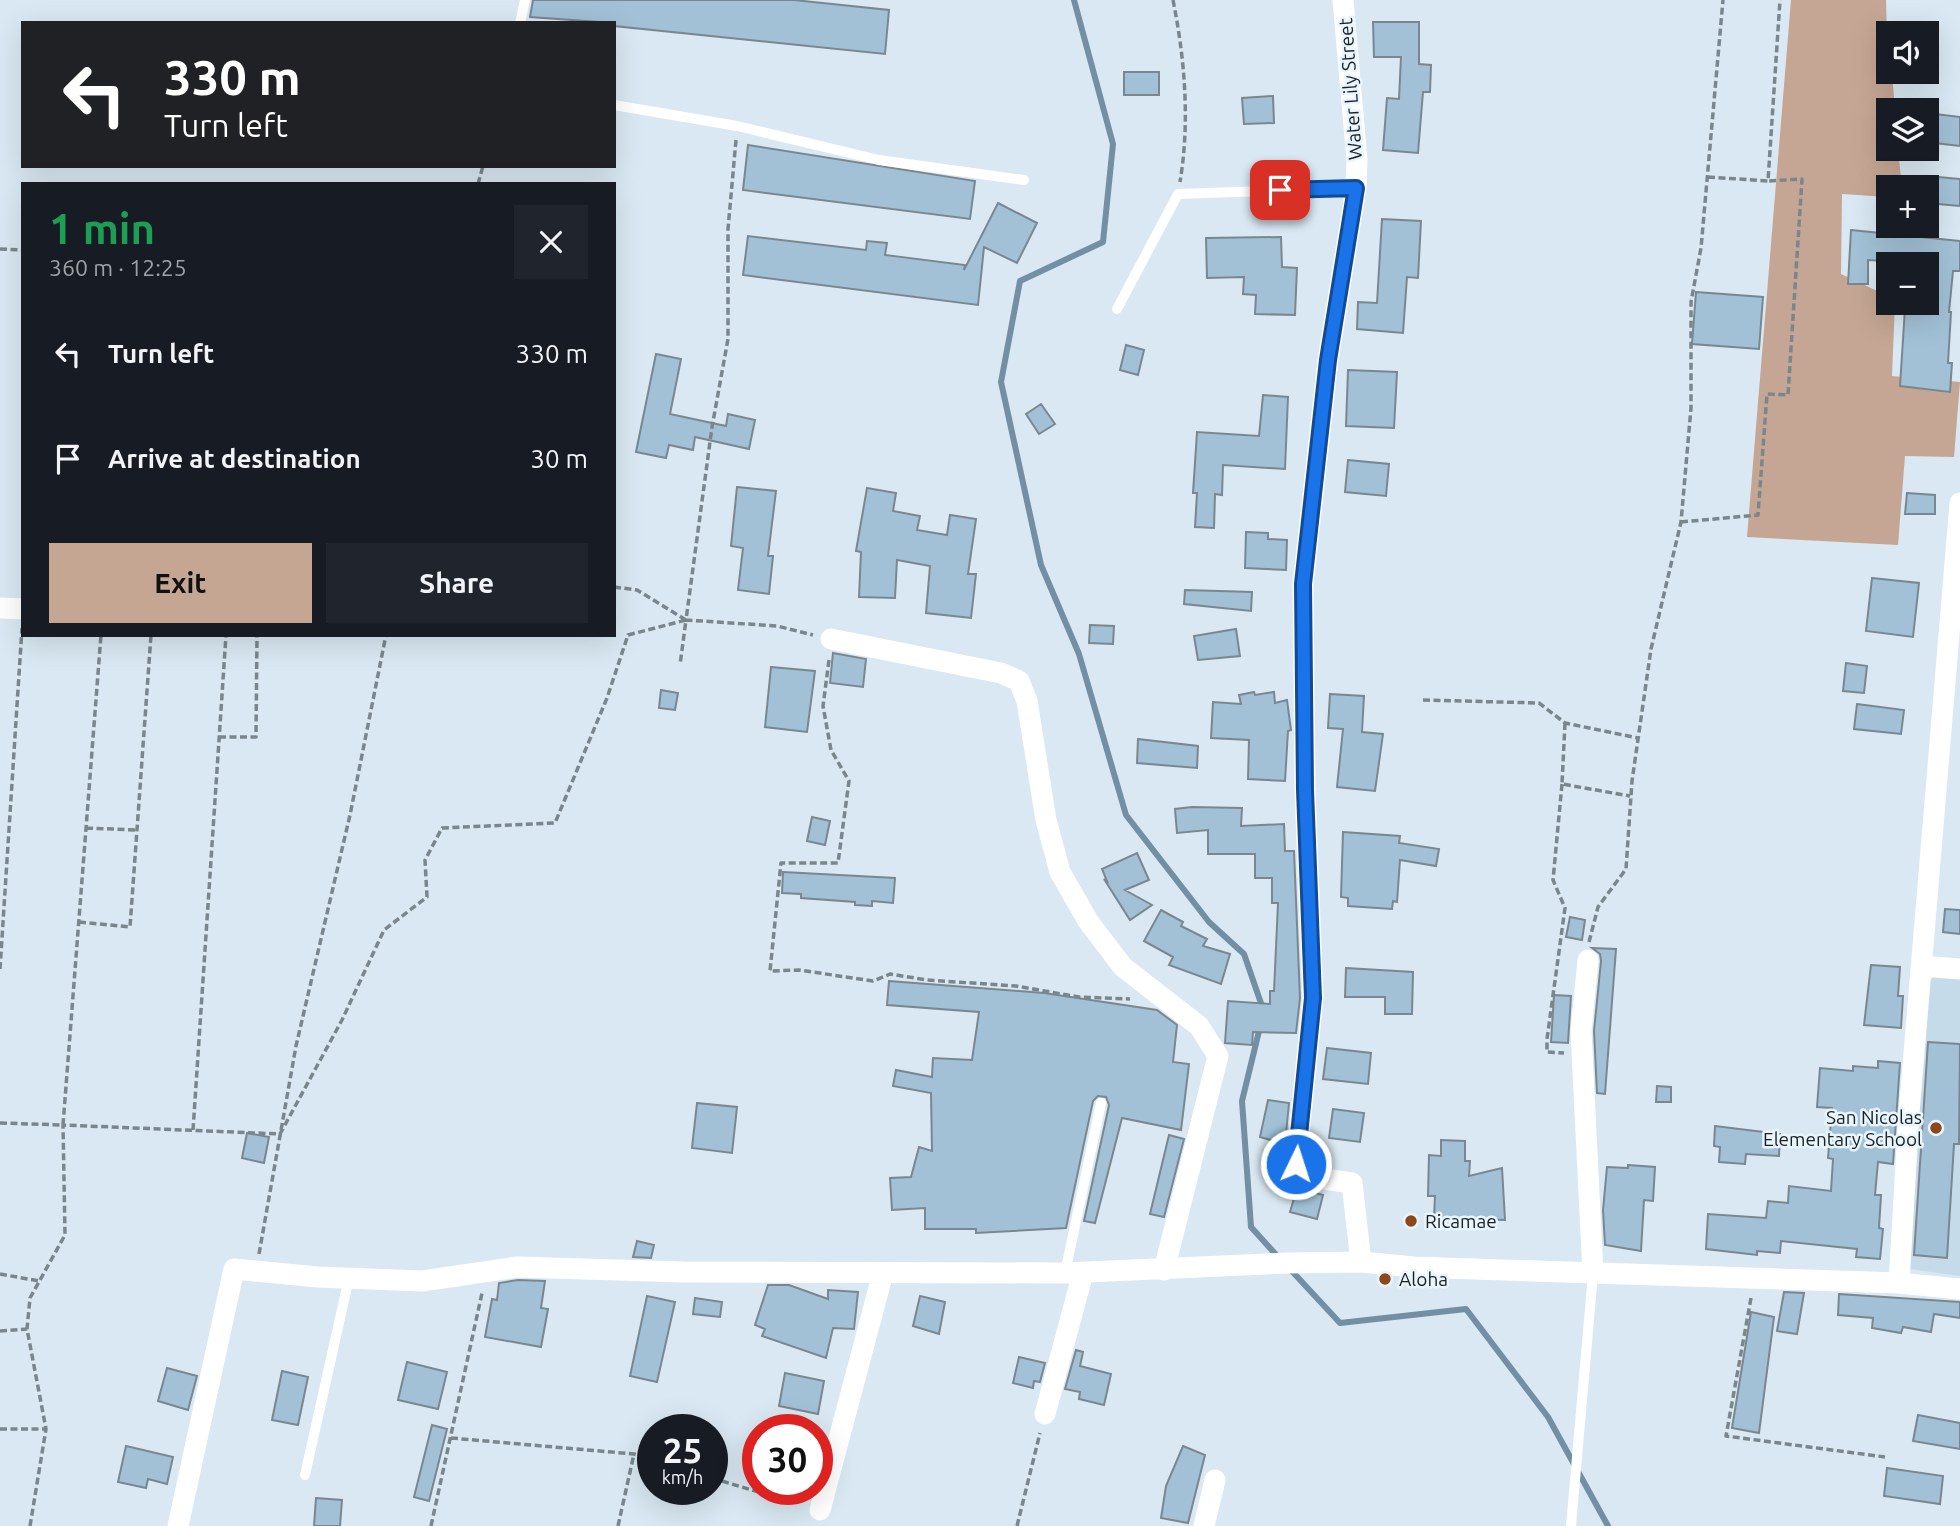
<!DOCTYPE html>
<meta charset="utf-8">
<style>
body{margin:0;font-family:Ubuntu,sans-serif;background:#20242c;color:#f1f3f6;height:100vh;display:flex;flex-direction:column;font-size:26px;white-space:nowrap}
*{box-sizing:border-box;margin:0}
p{font-size:23px;color:#9ea1a6}
.icon{flex:none;width:38px;height:38px;fill:none;stroke:currentColor;stroke-width:2;stroke-linecap:round;stroke-linejoin:round}
.map{position:relative;flex:1;overflow:hidden}
.details{position:absolute;left:21px;top:182px;width:595px;height:455px;display:flex;flex-direction:column;background:#171b24;border-radius:0px;box-shadow:0 7px 28px #0002}
.details>*{flex:none}
.guide{position:absolute;left:21px;top:21px;width:595px;height:147px;border-radius:0px;box-shadow:0 7px 28px #0002;background:#202124;color:#fff;overflow:hidden}
.controls{position:absolute;left:1876px;top:21px;display:grid;gap:14px}
.controls a{display:grid;place-items:center;width:63px;height:63px;border-radius:0px;background:#171b24;box-shadow:0 7px 28px #0002;font-size:35px}
.speed{position:absolute;left:637px;top:1414px;display:flex;gap:14px;font-size:35px;font-weight:700;text-align:center}
.speed>*{display:grid;place-content:center;width:91px;height:91px;border-radius:50%;background:#171b24;box-shadow:0 7px 28px #0002;line-height:1}
.speed small{font-size:18px;font-weight:400}
.speed .limit{border:10px solid #d22;background:#fff;color:#111}
.pin{position:absolute;display:grid;place-items:center;width:60px;height:60px;color:#fff;margin:-30px;border-radius:14px;box-shadow:0 4px 10px #0006}
.me{position:absolute;width:77px;margin:-38px;rotate:4deg;stroke-linejoin:round;filter:drop-shadow(0 0 5px #0008)}
.turn{display:flex;align-items:center;gap:24px;height:147px;padding:0 28px;font-size:32px}
.turn .icon{width:91px;height:91px;stroke-width:2.5}
.turn b{display:block;font-size:49px;line-height:60px}
.round{display:grid;place-items:center;flex:none;width:74px;height:74px;border-radius:0px;background:#20242c}
.headline{display:flex;align-items:center;justify-content:space-between;height:119px;padding:0 28px}
h1{font-size:42px;font-weight:700;line-height:52px;color:#1e9e55}
.primary-button{display:flex;gap:14px;margin-top:auto;padding:14px 28px}
.primary-button a{flex:1;height:80px;border-radius:0px;background:#c4a693;color:#111;font-size:28px;font-weight:700;line-height:80px;text-align:center}
.primary-button a+a{background:#20242c;color:#f1f3f6}
ul{padding:0;list-style:none}
li{display:flex;align-items:center;gap:21px;height:105px;padding:0 28px}
li div{flex:1}
li b{display:block;font-size:26px}
li em{font-style:normal}
.map>svg:first-child{display:block}
.built{fill:#c6dbea}
.forest{fill:#c5a694}
.lines{fill:none;stroke-linecap:round;stroke-linejoin:round}
.stream{stroke:#728fa3;stroke-width:6}
.building{fill:#a2c1d6;stroke:#7a8790;stroke-width:2}
.path{stroke:#7b868c;stroke-width:3.5;stroke-dasharray:7 3.5;stroke-linecap:butt}
.lane{stroke:#fff;stroke-width:10}
.street{stroke:#fff;stroke-width:21}
.route-casing{stroke:#114b97;stroke-width:18}
.route{stroke:#1a73e8;stroke-width:12}
.poi-dot{fill:#8c481b;stroke:#e9f5fd;stroke-width:2.5}
.labels{text-anchor:middle;dominant-baseline:central;stroke-width:5;stroke-linejoin:round;paint-order:stroke}
.street-label{font-size:19px;fill:#1b2124;stroke:#e9f5fd}
.poi-label{font-size:19px;fill:#1b2124;stroke:#e9f5fd;text-anchor:start}
</style>
<div class="map">
<svg width="1960" height="1526" viewBox="0 0 1960 1526">
<rect width="100%" height="100%" fill="#d9e8f2"/>
<path class="built" d="M1936,973L1960,976V1276L1902,1268L1924,989Z"/>
<path class="forest" d="M1791,0H1886L1888,72H1892L1895,110H1888V149H1898L1902,187H1888V197L1842,194L1841,274L1888,296V303H1895L1892,376L1960,382L1954,457L1905,456L1898,545L1747,537Z"/>
<g class="lines">
<path class="stream" d="M1074,0L1113,144L1103,242L1020,281L1001,382L1041,565L1079,654L1126,815L1209,922L1244,954L1263,1009
M1260,1027L1242,1101L1251,1227L1279,1258
M1289,1268L1340,1323L1466,1309L1548,1417L1608,1526"/>
</g>
<path class="building" d="M533,0H794L889,10L885,54L614,26V23L530,17Z
M1373,22H1419V64L1431,65L1430,92H1423L1418,153L1383,150L1387,98L1399,99L1401,57H1374Z
M1124,72H1159V95H1124Z
M1273,96L1274,123L1244,124L1242,98Z
M1927,113L1960,117V146L1927,142Z
M748,145L975,181L970,219L743,190Z
M1927,176L1960,179V206L1927,203Z
M998,203L1037,223L1017,263L984,247L978,305L743,275L748,236L866,250L867,241L887,243L885,255L965,265L964,270Z
M1382,219L1421,221L1418,278L1407,277L1403,333L1357,329L1358,302L1377,303Z
M1851,230L1960,241V271H1953L1949,312H1951L1948,363H1952L1950,392L1900,386L1905,308L1927,310V264L1868,260V284H1848Z
M1281,237L1282,267L1297,268L1295,315L1255,314L1256,295L1243,294L1244,277L1207,278L1206,238Z
M1696,292L1763,297L1759,349L1692,344Z
M1126,345L1144,350L1138,375L1120,370Z
M656,354L681,359L670,414L726,426L728,414L755,420L749,449L695,437L693,450L669,445L666,458L636,452Z
M1348,370L1397,372L1394,428L1346,426Z
M1263,395L1288,397L1285,469L1223,465L1222,495L1215,494L1214,528L1195,527L1197,493H1193L1197,432L1259,436Z
M1041,404L1055,424L1039,434L1026,414Z
M1348,460L1389,464L1386,496L1345,492Z
M737,487L776,491L768,556H773L769,594L738,590L743,548L731,546Z
M867,488L896,493L893,511L920,516L917,530L947,535L950,515L976,519L968,574H976L971,618L926,613L930,566L897,560L895,598L859,597L861,552L856,551Z
M1907,493L1935,495V514H1905Z
M1246,532L1268,533V539L1287,540L1286,570L1245,568Z
M1872,578L1919,583L1913,637L1866,631Z
M1185,590L1252,592L1251,611L1184,604Z
M1090,625L1114,626L1113,644L1089,643Z
M1236,629L1240,656L1198,660L1194,636Z
M833,653L866,659L863,687L830,683Z
M1846,663L1867,666L1864,693L1843,691Z
M771,667L815,671L807,732L765,727Z
M661,690L678,693L675,710L659,708Z
M1254,692L1255,695L1274,692L1275,703L1287,700L1291,730L1288,731L1285,781L1248,779L1249,740L1211,738L1213,702L1241,704L1239,695Z
M1330,694L1364,696L1362,732L1383,734L1375,791L1337,787L1343,729L1328,728Z
M1857,704L1904,710L1901,734L1854,729Z
M1138,739L1198,746L1197,768L1137,763Z
M1192,807L1242,808L1241,826L1284,824L1285,851H1294L1300,998L1296,1033L1253,1032L1252,1045L1225,1043L1228,1001L1270,1004V991H1274L1278,903H1272V878H1255V854H1208V830L1177,833L1175,809Z
M812,817L830,821L825,845L807,841Z
M1343,832L1400,836L1399,843L1439,849L1436,866L1400,860L1397,902L1393,901L1392,909L1348,906V898L1341,897Z
M1137,853L1149,880L1125,890L1152,905L1130,920L1104,879L1107,881L1102,869Z
M783,872L895,878L893,903L872,901V906L855,905V902L801,898V894L782,893Z
M1945,909L1960,910V934L1943,932Z
M1161,910L1183,922L1181,926L1207,939L1203,946L1230,954L1221,984L1169,965L1173,957L1144,941Z
M1570,917L1585,920L1582,940L1566,937Z
M1592,948L1616,949L1605,1094L1597,1093L1594,1031L1601,961L1600,954Z
M1871,965L1900,967L1898,996H1903L1901,1028L1864,1025Z
M1346,968L1413,972L1412,1014H1385V997H1345Z
M889,981L1044,993L1157,1010L1177,1025L1173,1062L1189,1064L1181,1130L1122,1118L1095,1223L1084,1221L1109,1105L1106,1097L1098,1096L1093,1101L1066,1228L976,1233V1229H925V1208L892,1210L890,1178L911,1177L919,1147L932,1151L931,1093L893,1086L896,1070L932,1077L933,1058L972,1060L979,1012L887,1005Z
M1554,995L1571,996L1568,1043L1551,1042Z
M1928,1042L1960,1044L1959,1144H1954L1947,1258L1914,1255Z
M1327,1048L1371,1053L1368,1084L1323,1079Z
M1878,1061L1900,1063L1893,1164L1878,1162L1875,1195H1881L1879,1228L1883,1229L1880,1259L1856,1257L1857,1249L1781,1241L1780,1253L1757,1251V1255L1706,1249L1708,1214L1766,1218L1768,1201L1788,1203L1789,1186L1831,1191L1833,1159L1828,1158L1832,1108L1817,1107L1820,1068L1853,1071V1066L1878,1068Z
M1657,1086L1671,1087V1102H1656Z
M1268,1100L1289,1103L1285,1144L1260,1137Z
M697,1103L737,1107L732,1153L692,1148Z
M1333,1109L1364,1113L1360,1142L1329,1138Z
M1715,1126L1780,1134L1779,1156L1746,1154L1745,1164L1719,1162L1720,1147L1714,1146Z
M247,1133L269,1137L264,1163L242,1158Z
M1169,1135L1184,1139L1164,1217L1150,1214Z
M1441,1140L1465,1141V1161H1470L1469,1176L1502,1168L1505,1220L1434,1218L1435,1196H1428L1429,1155L1441,1156Z
M1628,1165L1655,1167L1653,1201L1644,1200L1641,1251L1605,1245L1603,1210L1607,1167L1628,1168Z
M1297,1188L1323,1195L1317,1219L1290,1212Z
M637,1241L654,1245L651,1258L633,1257Z
M518,1280L545,1281L541,1308L548,1309L541,1347L485,1337L492,1299L497,1300L499,1283Z
M768,1285H789L828,1299V1290L858,1292L854,1329L833,1328L826,1358L762,1336L765,1329L755,1325Z
M1784,1292L1804,1293L1797,1334L1777,1331Z
M1839,1294L1960,1302V1318L1934,1314L1931,1332L1903,1327L1901,1333L1872,1328L1873,1318L1838,1315Z
M647,1296L675,1302L657,1382L630,1376Z
M920,1296L945,1302L939,1334L913,1326Z
M695,1298L722,1302L720,1317L693,1314Z
M1751,1312L1774,1317L1759,1433L1732,1428Z
M1076,1350L1083,1352L1080,1366L1111,1374L1104,1405L1079,1399L1080,1392L1065,1389Z
M1019,1357L1045,1363L1040,1382L1034,1381L1033,1388L1013,1383Z
M407,1362L447,1372L438,1409L398,1400Z
M167,1368L197,1376L188,1410L158,1401Z
M282,1371L308,1377L298,1425L272,1420Z
M785,1373L824,1381L818,1414L779,1406Z
M1918,1415L1960,1423V1449L1913,1441Z
M432,1425L447,1429L429,1501L414,1497Z
M126,1446L173,1457L167,1484L148,1479L146,1488L118,1482Z
M1183,1446L1205,1455L1188,1523L1161,1518L1166,1486Z
M1887,1468L1943,1476L1940,1504L1884,1496Z
M316,1498L342,1500L340,1526H314Z"/>
<g class="lines">
<path class="path" d="M1173,0C1185,60 1190,122 1180,182
M736,140L728,229V339L712,427L686,620L777,626L813,635
M1708,177L1768,181L1780,0
M478,184L483,166
M0,249L23,250
M1681,522L1758,515L1767,394L1788,395L1802,179L1768,181
M614,587L637,590L686,620L680,665
M829,660L823,706L831,750L849,781L838,863H781L770,971L799,970L873,981L890,974L927,980L1016,986L1079,997L1130,999
M1423,700L1539,703L1565,723L1638,738
M1565,723L1562,784L1630,796
M219,737H256L257,635
M1562,784L1553,880L1565,908L1547,1039V1052L1564,1053
M86,828L137,830
M79,922L130,927L151,635
M1589,942L1598,907L1626,869L1632,781L1651,649L1681,522L1691,408V302L1701,248L1723,0
M0,969L22,628
M0,1123L63,1125L101,635
M193,1130L226,635
M259,1254L296,1046L350,815L386,635
M0,1274L39,1281
M1751,1298L1726,1436L1885,1457
M0,1331L27,1329
M0,1429H46
M451,1438L634,1454L653,1460
M712,1478L765,1494
M30,1526L46,1429L27,1329L30,1298L65,1235L63,1125L280,1134L342,1020L384,930L427,897L425,860L442,828L555,823L607,698L628,635L686,620
M431,1526L482,1293
M618,1526L634,1454
M1017,1526L1040,1433"/>
<path class="lane" d="M520,23L525,0
M614,105L737,126L879,160L1024,180
M1117,309L1178,194L1356,188
M1065,1273L1101,1103
M305,1475L349,1278
M1571,1526L1593,1274"/>
<path class="street" d="M1343,0L1357,160L1356,188L1328,360L1303,584L1305,790L1313,998L1296,1164L1302,1176L1352,1183L1361,1262
M0,608L23,609
M831,639L1001,673L1019,681L1027,701L1046,820L1060,872L1088,921L1123,967L1199,1026L1218,1056L1164,1270
M1588,960L1581,1031L1593,1274
M1921,966L1960,969
M1899,1283L1909,1113L1960,503
M1045,1414L1083,1273
M820,1510L883,1273
M178,1526L234,1269L318,1277L422,1281L517,1267L684,1272L1065,1273L1288,1263L1361,1262L1414,1267L1899,1283L1960,1289
M1204,1526L1215,1480"/>
</g>
<g class="lines">
<defs>
<path id="route" d="M1280,190L1356,188L1328,360L1303,584L1305,790L1313,998L1296,1164"/>
</defs>
<use href="#route" class="route-casing"/>
<use href="#route" class="route"/>
</g>
<g class="poi-dot">
<circle cx="1936" cy="1128" r="7"/>
<circle cx="1411" cy="1221" r="7"/>
<circle cx="1385" cy="1279" r="7"/>
</g>
<g class="labels">
<g class="street-label">
<text transform="translate(1350 89) rotate(-94)">Water Lily Street</text>
</g>
<g class="poi-label">
<text x="1922" y="1117" text-anchor="end">San Nicolas<tspan x="1922" dy="22">Elementary School</tspan></text>
<text x="1425" y="1221">Ricamae</text>
<text x="1399" y="1279">Aloha</text>
</g>
</g>
</svg>
<div class="controls">
<a><svg class="icon" aria-label="sound" viewBox="0 0 24 24"><path d="M4 9h4l5-4v14l-5-4H4zM17 9q2 3 0 6"/></svg></a>
<a><svg class="icon" aria-label="layers" viewBox="0 0 24 24"><path d="M12 4l9 5-9 5-9-5zM3 14l9 5 9-5"/></svg></a>
<a>+</a>
<a>−</a>
</div>
<div class="speed"><div>25<small>km/h</small></div><div class="limit">30</div></div>
<div class="pin" style="left:1280px;top:190px;background:#d93025"><svg class="icon" aria-label="arrive" viewBox="0 0 24 24"><path d="M6 21V4h12l-3 4 3 4H6"/></svg></div>
<svg class="me" style="left:1296px;top:1164px" viewBox="-20 -20 40 40"><circle r="17" fill="#1a73e8" stroke="#fff" stroke-width="3"/><path d="M0-11L8 9 0 5-8 9z" fill="#fff"/></svg>
<div class="guide">
<div class="turn"><svg class="icon" aria-label="left" viewBox="0 0 24 24"><path d="M17 20v-9H6M10 6l-5 5 5 5"/></svg><div><b>330 m</b>Turn left</div></div>
</div>
<section class="details">
<div class="headline"><div><h1>1 min</h1><p>360 m · 12:25</p></div><a class="round"><svg class="icon" aria-label="close" viewBox="0 0 24 24"><path d="M6 6l12 12M18 6L6 18"/></svg></a></div>
<ul>
<li><svg class="icon" aria-label="left" viewBox="0 0 24 24"><path d="M17 20v-9H6M10 6l-5 5 5 5"/></svg><div><b>Turn left</b></div><em>330 m</em></li>
<li><svg class="icon" aria-label="arrive" viewBox="0 0 24 24"><path d="M6 21V4h12l-3 4 3 4H6"/></svg><div><b>Arrive at destination</b></div><em>30 m</em></li>
</ul>
<div class="primary-button"><a>Exit</a><a>Share</a></div>
</section>
</div>
